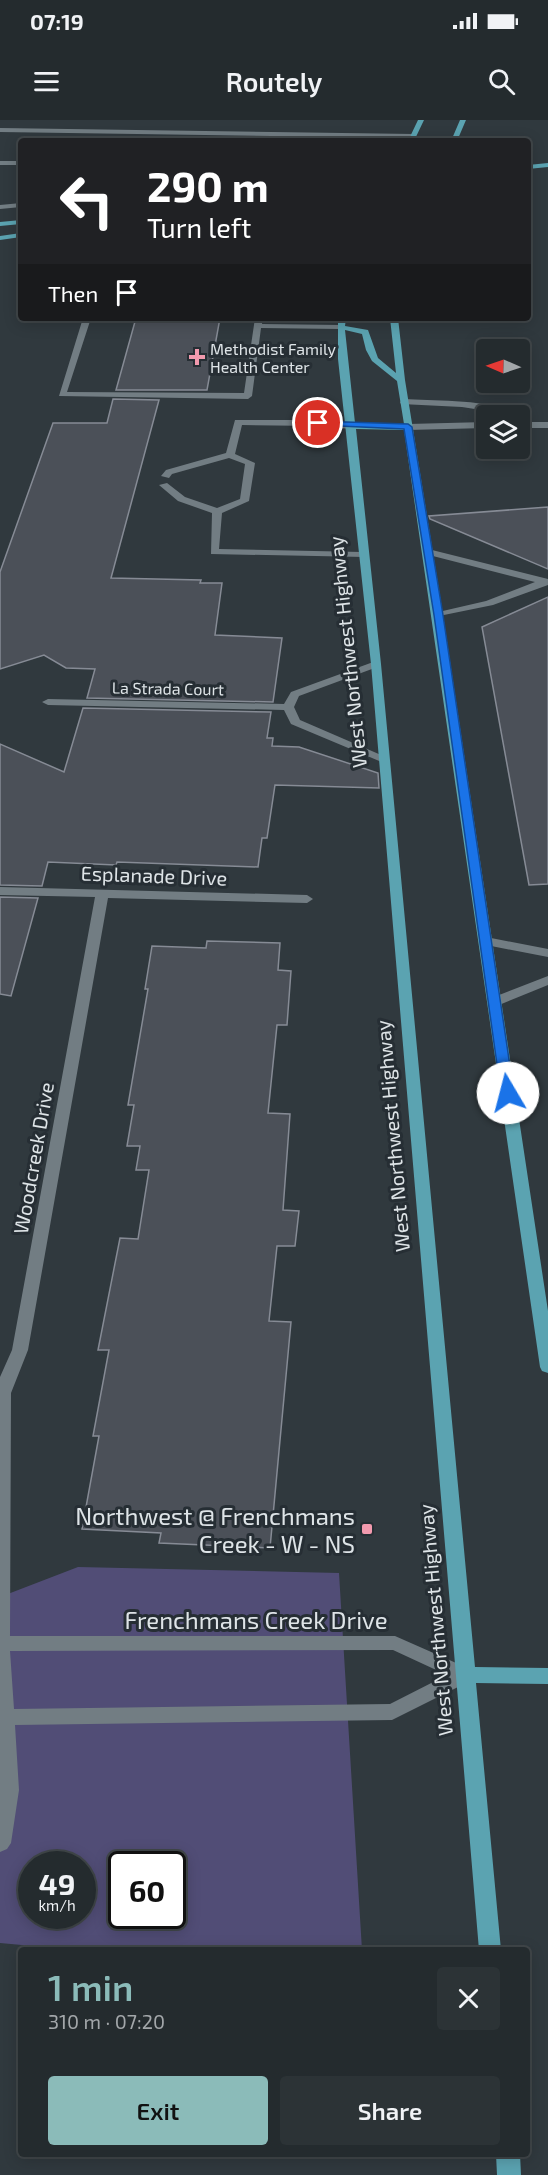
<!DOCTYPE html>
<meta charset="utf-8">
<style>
body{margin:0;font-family:"Exo 2",sans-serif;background:#2c3336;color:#f1f3f6;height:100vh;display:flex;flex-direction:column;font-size:22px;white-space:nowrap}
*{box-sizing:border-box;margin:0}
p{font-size:20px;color:#a3a7aa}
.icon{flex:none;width:33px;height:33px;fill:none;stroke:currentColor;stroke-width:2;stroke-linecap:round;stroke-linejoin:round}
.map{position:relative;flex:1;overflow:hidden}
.drawer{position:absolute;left:18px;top:1827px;width:512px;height:210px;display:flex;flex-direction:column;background:#242b2e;border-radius:6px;box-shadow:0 3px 15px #0003,0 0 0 2px #41474a}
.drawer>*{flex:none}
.guide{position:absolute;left:18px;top:18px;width:513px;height:183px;border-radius:6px;box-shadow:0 3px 15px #0003,0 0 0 2px #41474a;background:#202124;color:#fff;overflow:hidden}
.needle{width:39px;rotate:272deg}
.tools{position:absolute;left:476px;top:219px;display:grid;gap:12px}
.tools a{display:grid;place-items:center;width:54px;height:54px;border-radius:6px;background:#242b2e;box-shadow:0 3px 15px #0003,0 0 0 2px #41474a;font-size:30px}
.speed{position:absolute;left:18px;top:1731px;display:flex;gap:12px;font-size:30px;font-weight:700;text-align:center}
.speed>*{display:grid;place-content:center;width:78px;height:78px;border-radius:50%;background:#242b2e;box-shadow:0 3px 15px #0003,0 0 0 2px #41474a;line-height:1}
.speed small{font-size:15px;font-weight:400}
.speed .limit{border:3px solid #111;border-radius:9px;background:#fff;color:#111}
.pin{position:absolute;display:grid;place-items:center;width:51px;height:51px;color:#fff;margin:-26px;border:3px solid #fff;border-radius:50%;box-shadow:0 2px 6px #0007}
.me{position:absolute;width:66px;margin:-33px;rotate:352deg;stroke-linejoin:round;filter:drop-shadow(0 0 4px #0008)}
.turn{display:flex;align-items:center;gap:21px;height:126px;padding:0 30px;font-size:27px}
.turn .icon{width:78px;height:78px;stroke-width:2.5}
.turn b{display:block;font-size:42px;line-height:51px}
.then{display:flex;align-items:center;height:57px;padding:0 30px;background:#0003;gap:12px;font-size:22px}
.round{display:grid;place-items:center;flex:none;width:63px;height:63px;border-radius:6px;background:#2c3336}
.headline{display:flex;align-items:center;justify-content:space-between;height:102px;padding:0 30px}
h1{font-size:36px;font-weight:600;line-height:45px;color:#8bbbb9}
.button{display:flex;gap:12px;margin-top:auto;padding:12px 30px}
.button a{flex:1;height:69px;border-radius:6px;background:#8bbbb9;color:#111;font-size:24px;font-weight:600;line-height:69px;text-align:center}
.button a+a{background:#2c3336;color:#f1f3f6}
.status{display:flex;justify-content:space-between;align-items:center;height:42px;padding:0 30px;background:#242b2e;direction:ltr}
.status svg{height:16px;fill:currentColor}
header{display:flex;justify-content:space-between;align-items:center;height:78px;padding:0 30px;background:#242b2e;font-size:27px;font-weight:600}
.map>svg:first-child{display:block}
.green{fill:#514d76;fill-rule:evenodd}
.building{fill:#4b5058;stroke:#868b95;stroke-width:1.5}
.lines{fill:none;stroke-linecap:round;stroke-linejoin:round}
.minor{fill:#727d83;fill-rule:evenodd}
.major{fill:#5ba3b1;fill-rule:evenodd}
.route{fill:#1a73e8;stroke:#114b97;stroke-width:1.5}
.poi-dot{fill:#f29aae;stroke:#262e34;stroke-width:2}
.labels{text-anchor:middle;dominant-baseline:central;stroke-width:6;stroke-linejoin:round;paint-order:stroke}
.far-poi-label{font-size:16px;fill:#dee4e7;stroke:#262e34;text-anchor:start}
.far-street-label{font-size:16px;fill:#dee4e7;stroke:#262e34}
.street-label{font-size:20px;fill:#dee4e7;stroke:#262e34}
.near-poi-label{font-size:24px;fill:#dee4e7;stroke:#262e34;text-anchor:end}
.near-street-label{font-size:24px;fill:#dee4e7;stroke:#262e34}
</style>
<div class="status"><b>07:19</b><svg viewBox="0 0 49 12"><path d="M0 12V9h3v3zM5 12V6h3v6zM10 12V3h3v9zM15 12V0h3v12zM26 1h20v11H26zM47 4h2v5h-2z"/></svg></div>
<header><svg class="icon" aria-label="menu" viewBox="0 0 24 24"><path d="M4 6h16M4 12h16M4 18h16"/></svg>Routely<svg class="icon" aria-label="search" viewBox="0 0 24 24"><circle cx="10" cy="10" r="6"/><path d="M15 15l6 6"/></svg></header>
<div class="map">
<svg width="548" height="2055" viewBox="0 0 548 2055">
<rect width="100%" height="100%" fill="#30393e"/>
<path class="green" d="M78,1447L339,1453L362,1830H76L0,1823V1477ZM32,1744H82V1796H32ZM122,1744H172V1796H122Z"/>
<path class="building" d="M136,198H220L207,270H116Z
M113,279L159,280L111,458L201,460L200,463H222L215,515L282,518L273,582L87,578L95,549L66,548L44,535L0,549V452L53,303H107Z
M548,387V449L430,399L429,396Z
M548,477V764L529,765L482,507Z
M83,588L271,592L267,618H273L272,626L299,627L378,653L379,668L275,665L267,718H262L258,747L117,742L116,745L48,742L42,766L0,765V624L64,652Z
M0,777L38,778L11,876L0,874Z
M207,821L280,823L278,850L291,851L287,905H277L268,993L290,994L283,1090L299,1091L295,1126H277L269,1201L291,1202L270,1428L159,1423L161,1413L82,1409L99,1316H93L109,1230H98L120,1118L138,1119L149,1050H136L140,1026H127L134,985H128L148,869H145L152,826L206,828Z"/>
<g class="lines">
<path class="minor" d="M0,8L413,14L416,16L413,18L0,12Z
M0,41H21V45H0Z
M21,83V87L0,89V85Z
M83,198H91L67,272L244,273L255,198H263L262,204L341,205L345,207L341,209L261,208L252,276L248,279L59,276Z
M404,279C434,281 498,279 522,296L519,298V296L462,287L401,284L400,282Z
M235,300H318L351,303L355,306L351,309L318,306L242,305L235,334L255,343L249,381L222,393L219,429L362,432L365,433V437L211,434L212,393L178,381L159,365L167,363L185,377L217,388L240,379L245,344L229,338L172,354L169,358L161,356L166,350L226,333Z
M486,302V308L408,310L404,307L408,304Z
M519,302H548V308H519Z
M428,429L548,459V465L493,485L434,497V493L486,481L535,462L425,434V430Z
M376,541L380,542V546L299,576L294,587L300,600L388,638V642L384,643L291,604L284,590L48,585L42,582L48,579L284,584L291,572Z
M0,767L307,775L313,779L307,783L108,778L28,1230L11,1273L10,1516H395L472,1550L475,1555L472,1560L392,1600L15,1605L19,1670L11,1723L7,1729L0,1732V1257L12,1230L95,777L0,775ZM393,1530L447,1555L390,1584L14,1589L10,1531Z
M486,817L548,829V837L481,824L479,821L481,818Z
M548,856V865L499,885L494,886L487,882L489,879Z"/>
<path class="major" d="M418,0H424L414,21H408Z
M460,0H466L457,21H451Z
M548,43V47L528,49V45Z
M21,100V104L0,106V102Z
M21,113V117L0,120V116Z
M338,198H346L345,206L368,210L378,238L396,253L390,198H398L405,260L443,495L548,1191V1253L542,1251L540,1247L404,310L356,309L381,544L475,1547L548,1548V1564L476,1563L501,1830H479L371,544L338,239ZM345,210L362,214L366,230L372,241L397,261L404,304L355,303Z
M496,2034H520L521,2055H497Z"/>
</g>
<path class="route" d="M315,301L408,304L412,307L443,495L514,973L512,976H503L501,973L434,495L404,309L318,305H315Z"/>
<g class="poi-dot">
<path d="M194 228h6v6h6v6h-6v6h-6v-6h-6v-6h6z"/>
<rect x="361" y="1403" width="12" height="12" rx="3"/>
</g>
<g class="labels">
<g class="far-poi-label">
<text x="210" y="228">Methodist Family<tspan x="210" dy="18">Health Center</tspan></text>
</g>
<g class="far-street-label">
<text transform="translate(168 568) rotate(1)">La Strada Court</text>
</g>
<g class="street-label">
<text transform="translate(347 532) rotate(-96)">West Northwest Highway</text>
<text transform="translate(154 755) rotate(2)">Esplanade Drive</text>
<text transform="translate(392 1016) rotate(-95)">West Northwest Highway</text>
<text transform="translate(33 1038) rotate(-80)">Woodcreek Drive</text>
<text transform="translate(435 1500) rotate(-95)">West Northwest Highway</text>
</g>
<g class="near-poi-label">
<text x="355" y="1395">Northwest @ Frenchmans<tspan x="355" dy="28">Creek - W - NS</tspan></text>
</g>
<g class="near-street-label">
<text x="256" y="1499">Frenchmans Creek Drive</text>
</g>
</g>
</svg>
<div class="tools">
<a><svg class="needle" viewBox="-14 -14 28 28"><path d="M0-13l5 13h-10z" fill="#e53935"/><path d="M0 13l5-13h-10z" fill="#a3a7aa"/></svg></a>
<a><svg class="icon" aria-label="layers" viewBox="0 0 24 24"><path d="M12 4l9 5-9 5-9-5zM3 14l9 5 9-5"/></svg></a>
</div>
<div class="speed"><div>49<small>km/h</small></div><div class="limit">60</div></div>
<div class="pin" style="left:318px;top:303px;background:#d93025"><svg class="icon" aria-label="arrive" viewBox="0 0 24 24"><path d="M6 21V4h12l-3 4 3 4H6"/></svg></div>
<svg class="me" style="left:508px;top:973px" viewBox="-20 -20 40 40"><circle r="19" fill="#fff"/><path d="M0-13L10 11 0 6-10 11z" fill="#1a73e8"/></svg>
<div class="guide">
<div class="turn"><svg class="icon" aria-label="left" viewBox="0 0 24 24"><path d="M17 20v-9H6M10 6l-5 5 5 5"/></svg><div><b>290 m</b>Turn left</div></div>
<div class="then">Then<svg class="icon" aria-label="arrive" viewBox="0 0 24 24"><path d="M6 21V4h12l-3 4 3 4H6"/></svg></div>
</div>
<section class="drawer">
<div class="headline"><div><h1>1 min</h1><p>310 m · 07:20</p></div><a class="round"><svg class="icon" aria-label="close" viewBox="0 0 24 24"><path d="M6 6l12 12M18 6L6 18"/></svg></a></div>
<div class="button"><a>Exit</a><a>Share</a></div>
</section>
</div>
